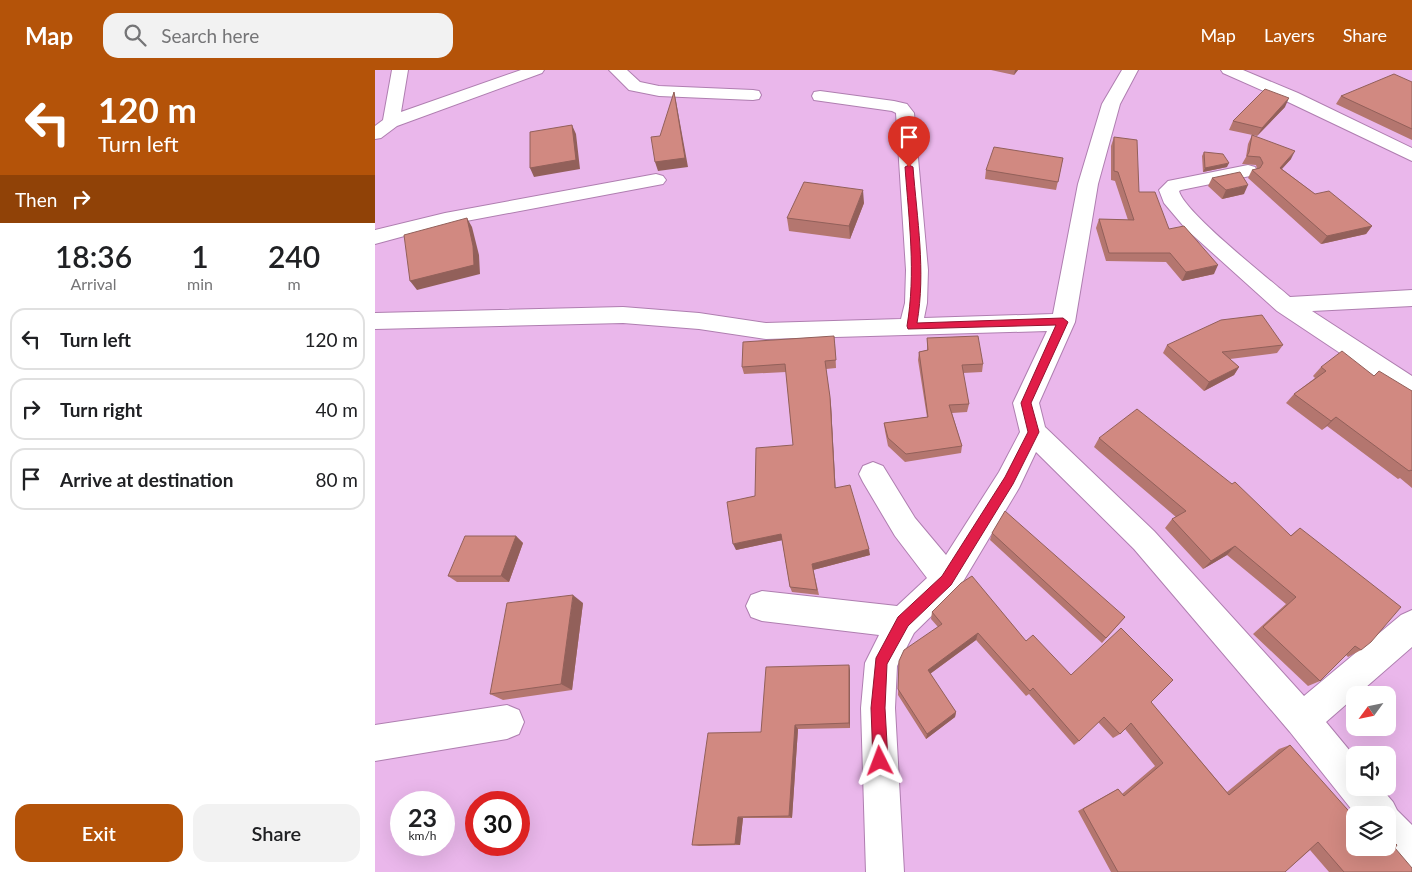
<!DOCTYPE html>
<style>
body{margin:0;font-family:Lato,sans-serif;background:#f2f2f2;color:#202124;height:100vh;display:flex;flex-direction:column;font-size:19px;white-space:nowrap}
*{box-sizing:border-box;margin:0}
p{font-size:16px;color:#757577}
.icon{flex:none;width:28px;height:28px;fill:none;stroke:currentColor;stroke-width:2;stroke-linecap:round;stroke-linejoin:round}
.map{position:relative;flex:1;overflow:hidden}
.sheet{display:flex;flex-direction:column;background:#fff;width:375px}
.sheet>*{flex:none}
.banner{background:#b45309;color:#fff;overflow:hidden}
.needle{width:32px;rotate:237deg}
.controls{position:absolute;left:971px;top:616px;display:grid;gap:10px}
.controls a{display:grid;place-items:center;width:50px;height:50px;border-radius:10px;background:#fff;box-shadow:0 5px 20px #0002;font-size:25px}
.speed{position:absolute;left:15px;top:721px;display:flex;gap:10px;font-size:25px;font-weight:700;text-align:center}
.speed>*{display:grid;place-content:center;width:65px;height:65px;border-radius:50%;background:#fff;box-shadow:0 5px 20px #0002;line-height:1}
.speed small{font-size:12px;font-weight:400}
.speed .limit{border:8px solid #d22;background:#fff;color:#111}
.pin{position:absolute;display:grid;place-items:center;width:42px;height:42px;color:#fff;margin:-51px -21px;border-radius:50% 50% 50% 0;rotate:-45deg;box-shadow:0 0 5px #0007}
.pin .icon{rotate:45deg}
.me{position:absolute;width:55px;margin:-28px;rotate:357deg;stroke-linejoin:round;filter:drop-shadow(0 0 4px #0008)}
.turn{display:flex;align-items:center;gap:18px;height:105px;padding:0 15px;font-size:22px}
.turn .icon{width:65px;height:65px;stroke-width:2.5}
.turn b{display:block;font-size:35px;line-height:42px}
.then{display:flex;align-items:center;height:48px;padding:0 15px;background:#0003;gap:10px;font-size:19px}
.eta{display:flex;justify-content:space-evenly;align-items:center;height:85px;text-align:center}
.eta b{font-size:30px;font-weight:600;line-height:35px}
.button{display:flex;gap:10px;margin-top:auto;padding:10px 15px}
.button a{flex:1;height:58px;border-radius:15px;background:#b45309;color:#fff;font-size:20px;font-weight:600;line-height:58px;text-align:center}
.button a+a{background:#f2f2f2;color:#202124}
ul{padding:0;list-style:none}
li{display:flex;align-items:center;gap:15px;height:62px;margin:0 10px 8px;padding:0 5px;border:2px solid #e0e0e0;border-radius:15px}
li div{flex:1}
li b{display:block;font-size:19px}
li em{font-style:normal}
header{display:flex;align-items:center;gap:30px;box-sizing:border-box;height:70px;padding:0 25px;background:#b45309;color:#fff}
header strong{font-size:24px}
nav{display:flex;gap:28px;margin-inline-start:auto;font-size:18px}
.search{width:350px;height:45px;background:#f2f2f2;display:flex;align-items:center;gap:12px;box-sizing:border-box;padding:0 18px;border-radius:15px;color:#757577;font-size:19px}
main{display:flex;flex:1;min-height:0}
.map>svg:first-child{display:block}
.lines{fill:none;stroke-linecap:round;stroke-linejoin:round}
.minor-casing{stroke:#af7eb0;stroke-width:2}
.minor{fill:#fff;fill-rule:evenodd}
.wall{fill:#b4766f}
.shaded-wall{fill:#92605a}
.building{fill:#d18981;stroke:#92605a}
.route{fill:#e11d48;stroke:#92132f}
</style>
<header>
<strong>Map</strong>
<div class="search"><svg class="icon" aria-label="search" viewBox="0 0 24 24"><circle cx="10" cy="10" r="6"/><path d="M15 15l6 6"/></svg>Search here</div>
<nav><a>Map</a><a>Layers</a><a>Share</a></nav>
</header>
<main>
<section class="sheet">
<div class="banner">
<div class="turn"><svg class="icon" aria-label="left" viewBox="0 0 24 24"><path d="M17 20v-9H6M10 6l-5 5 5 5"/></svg><div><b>120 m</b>Turn left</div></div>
<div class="then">Then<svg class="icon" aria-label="right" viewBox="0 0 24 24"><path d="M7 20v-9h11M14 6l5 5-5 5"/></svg></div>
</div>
<div class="eta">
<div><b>18:36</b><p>Arrival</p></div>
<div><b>1</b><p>min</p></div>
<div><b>240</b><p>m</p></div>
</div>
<ul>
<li><svg class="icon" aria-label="left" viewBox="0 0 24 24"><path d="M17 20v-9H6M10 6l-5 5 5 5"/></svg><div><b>Turn left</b></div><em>120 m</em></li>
<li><svg class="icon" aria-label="right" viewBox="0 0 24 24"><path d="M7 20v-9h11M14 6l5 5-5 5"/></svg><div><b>Turn right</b></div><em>40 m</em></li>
<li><svg class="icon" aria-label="arrive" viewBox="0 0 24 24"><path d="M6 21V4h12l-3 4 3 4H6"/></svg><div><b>Arrive at destination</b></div><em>80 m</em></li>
</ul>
<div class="button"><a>Exit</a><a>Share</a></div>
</section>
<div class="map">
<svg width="1037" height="802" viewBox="0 0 1037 802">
<rect width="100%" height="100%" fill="#eab7eb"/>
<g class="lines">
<defs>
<path id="minor" d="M17,0H33L26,42L146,0H169L167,3L22,56L6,68L0,69V56L8,50Z
M234,0H252L265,12L284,16L378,20L384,21L386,25L384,29L378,30L284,26L254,20Z
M747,0H763L745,34L723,114L700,252L664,333L670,357L779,461L929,626L1026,545L1037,540V577L951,652L980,687V718H1006L1018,732L1022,740L1037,755V802L1023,799L1006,778H1012V745H981L915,662L759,479L661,382L644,418L583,520L539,563L522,596L520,638L529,802H491L486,638L490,593L504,565L387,551L376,547L371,536L376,525L387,521L522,536L552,508L520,466L488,412L484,404L488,396L498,392L508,396L540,448L571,485L624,402L645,362L638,333L672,261L391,269L324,259L248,253L0,259V243L248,237L324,243L391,253L526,249L530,233L531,200L521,43L517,41L439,30L437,26L439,22L445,21L519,31L532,34L539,43L553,200L552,233L549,248L678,244L703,114L727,34Z
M846,0H868L923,23L1037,78V91L911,31L848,3Z
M873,95L880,97L882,101L880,105L806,120L804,121C809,142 894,209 915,227L1037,220V236L937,241L1037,306V328L1028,325L902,241L811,159L789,133L784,120L793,111Z
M281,104L288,106L291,110L288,114L70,155L0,174V160L70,143Z
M132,635L144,640L149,652L144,664L132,669L0,691V655Z"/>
</defs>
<use href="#minor" class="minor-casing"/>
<use href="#minor" class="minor"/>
</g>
<path class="wall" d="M616,0H643L639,5Z
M1037,12V70L961,34L966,26Z
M910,37L882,66L854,60L858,51Z
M877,65L916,89L907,99L940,124L997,156L991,164L946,174L873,108L877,100L882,99L881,95L867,94L871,87L873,74Z
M739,67L764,122L794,159L839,204L807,211L791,192L731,191L721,158L724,149L753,150L740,111L736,110V76Z
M829,82L852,97L828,102L827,86Z
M688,88L681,120L610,109L611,100Z
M837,108L869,124L847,129L833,116Z
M489,133L475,169L414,161L412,148Z
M552,268L608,294L607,302L588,303L594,334L592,342L577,343L587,376L586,383L530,392L513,376L510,361L509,353L552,347L543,290L544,282L552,280Z
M460,274L461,298L451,299L456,335L460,418L495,485L438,500L444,525L417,522L415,517L407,470L361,480L380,426L418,375L411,302L369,304L367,297Z
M792,275H908L902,283L855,289L864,297L859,305L829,321L788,283Z
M946,297L999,306L1037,321V418L1025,408L1023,409L952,356L947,360L911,333L919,324L940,308L938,306Z
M724,368L915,466L925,458L986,580L973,587L971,585L945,611L933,616L878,564L911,534L852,485L828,499L790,458L797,449L801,447L719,377Z
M617,463L750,547L727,573L615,470Z
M141,466L148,473L134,512H82L73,506Z
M208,533L197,620L128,630L115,624Z
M557,542L651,571L696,605L776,632L852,722L904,679L915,675L980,778H1020L1037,802H954L935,780L910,802H736L703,741L737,722L743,719L747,724L780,696L750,659L745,664L738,668L723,652L704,671L699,675L654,624L651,626L601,570L555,604L581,642L580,647L551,669L523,625L524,591L563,557L556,549Z
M474,595L475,601V658L423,659L417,748H368L365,775L324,776L317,775L386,662Z"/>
<path class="shaded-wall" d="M640,0H643L639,5Z
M299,22L301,31L313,97L283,101L280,92Z
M914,28L910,37L882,66L887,58Z
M197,55L201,64L205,99L159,107L155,98Z
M920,81L916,89L900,106L905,98Z
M854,93L852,97L828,102L830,98Z
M873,115L869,124L847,129L851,120Z
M488,120L489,133L475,169L474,156Z
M92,148L97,157L104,185L105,204L42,220L35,211Z
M997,156L991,164L946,174L952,166Z
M843,195L839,204L807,211L811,202Z
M864,297L859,305L829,321L834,312Z
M455,327L456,335L461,425L460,418Z
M961,347L952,356L947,360L956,351Z
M406,464L408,470L361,480L358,474Z
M141,466L148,473L134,512L126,506Z
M860,476L852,485L828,499L836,491Z
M494,479L495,485L438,500L444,525L437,494Z
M198,525L208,533L197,620L186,614Z
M603,563L601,570L552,606L553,600Z
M474,595L475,601V658L474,653Z
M581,642L580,647L551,669L552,664Z
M420,655L423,659L417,748L414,746Z
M363,747L368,748L365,775L360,774Z"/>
<path class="building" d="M1019,4L1037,12V59L966,26Z
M890,19L914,28L887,58L858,51Z
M299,22L310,88L280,92L276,67L285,66Z
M197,55L201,90L155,98V62Z
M877,65L920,81L905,98L940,124L954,121L997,156L952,166L877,100L885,98L888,93L885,87L872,86L874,82Z
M739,67L762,70L764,122H780L794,159L809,156L843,195L811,202L795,183H734L724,149L759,150L743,102L739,101Z
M619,77L688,88L683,112L611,100Z
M829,82L848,84L854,93L830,98Z
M865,102L873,115L851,120L837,108Z
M429,112L488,120L474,156L412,148Z
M92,148L98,176L99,195L35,211L29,165Z
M887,245L908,275L847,282L864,297L834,312L792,275L846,250Z
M459,266L461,290L450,291L455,327L460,418L475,415L494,479L437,494L442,520L415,517L406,464L358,474L352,432L380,426L381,378L418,375L410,294L367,297L368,272Z
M603,266L608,294L587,295L594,334L574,335L587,376L531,384L513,368L509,353L553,347L544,282L553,280L552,268Z
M967,281L999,306L1004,301L1037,321V401L1036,400L1034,401L961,347L956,351L919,324L951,301L946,297Z
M762,339L857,414L860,412L916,466L925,458L1026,537L996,572L986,580L980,576L945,611L888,557L921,527L860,476L836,491L797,449L811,441L724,368Z
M630,441L750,547L731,568L617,463Z
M90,466H141L126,506H73Z
M597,506L651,571L658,565L696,605L746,558L798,610L776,632L854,725L915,675L980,748V778H1012V765L1022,775L1020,778L1037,798V802H969L943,772L910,802H743L708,739L743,719L749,726L788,693L756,653L745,664L729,647L704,671L658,618L655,621L603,563L553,600L581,642L552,664L523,619L524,591L529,580L567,554L557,542L586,513Z
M198,525L186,614L115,624L132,533Z
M474,595V653L420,655L414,746L363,747L360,774L317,775L333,663L386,662L391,597Z"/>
<path class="route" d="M534,95L538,97C542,149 551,201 542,253L688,248L693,252L656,333L664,362L638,414L576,515L533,556L512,594L510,638L513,691L510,696L505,698L500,696L498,691L496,638L501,588L523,547L567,506L630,407L653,362L646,333L681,255L533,259L532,256C541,203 534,151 530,97Z"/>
</svg>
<div class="controls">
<a><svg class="needle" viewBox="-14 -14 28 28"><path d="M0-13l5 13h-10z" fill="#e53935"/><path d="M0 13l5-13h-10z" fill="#757577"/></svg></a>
<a><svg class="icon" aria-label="sound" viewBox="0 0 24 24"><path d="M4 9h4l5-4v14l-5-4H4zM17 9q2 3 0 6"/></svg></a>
<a><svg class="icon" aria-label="layers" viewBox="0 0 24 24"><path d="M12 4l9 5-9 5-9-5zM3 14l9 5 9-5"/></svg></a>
</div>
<div class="speed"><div>23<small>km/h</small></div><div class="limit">30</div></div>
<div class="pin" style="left:534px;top:97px;background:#d93025"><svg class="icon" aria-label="arrive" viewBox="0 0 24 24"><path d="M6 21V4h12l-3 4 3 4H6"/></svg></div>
<svg class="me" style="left:505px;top:691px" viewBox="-20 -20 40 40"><path d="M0-17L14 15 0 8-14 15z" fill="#e11d48" stroke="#fff" stroke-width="4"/></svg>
</div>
</main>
